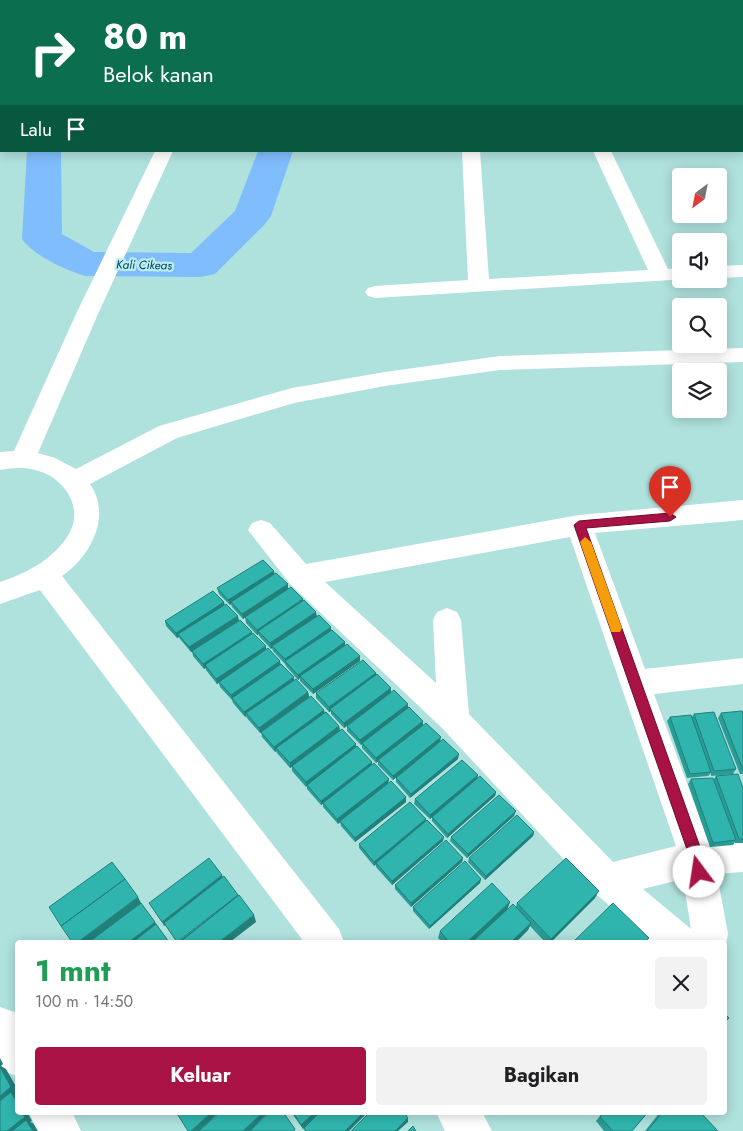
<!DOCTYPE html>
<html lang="id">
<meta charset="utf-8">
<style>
body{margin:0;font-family:Jost,sans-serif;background:#f2f2f2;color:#202124;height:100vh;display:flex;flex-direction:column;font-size:19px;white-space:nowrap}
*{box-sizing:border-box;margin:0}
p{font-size:16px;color:#757577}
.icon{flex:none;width:28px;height:28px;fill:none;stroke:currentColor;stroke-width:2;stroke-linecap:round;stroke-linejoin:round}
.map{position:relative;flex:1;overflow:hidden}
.sheet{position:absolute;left:15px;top:940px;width:712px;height:175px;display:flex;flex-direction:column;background:#fff;border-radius:5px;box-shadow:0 2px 12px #0003}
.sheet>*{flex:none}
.top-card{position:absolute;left:0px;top:0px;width:744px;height:152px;box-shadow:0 2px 12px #0003;background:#0b6e4f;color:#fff;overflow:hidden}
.needle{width:32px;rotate:212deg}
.tools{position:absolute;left:672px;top:168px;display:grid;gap:10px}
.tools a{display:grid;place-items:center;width:55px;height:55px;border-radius:5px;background:#fff;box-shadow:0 2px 12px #0003;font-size:25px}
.pin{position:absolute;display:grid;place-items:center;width:42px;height:42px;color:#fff;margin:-51px -21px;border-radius:50% 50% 50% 0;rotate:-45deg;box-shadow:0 0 5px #0007}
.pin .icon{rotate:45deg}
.me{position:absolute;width:55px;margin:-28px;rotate:346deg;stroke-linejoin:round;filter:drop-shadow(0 0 4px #0008)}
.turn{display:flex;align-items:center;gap:18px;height:105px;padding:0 20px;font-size:22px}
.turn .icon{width:65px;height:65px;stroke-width:2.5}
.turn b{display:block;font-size:35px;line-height:42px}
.then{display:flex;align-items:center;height:48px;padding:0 20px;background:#0003;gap:10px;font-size:19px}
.round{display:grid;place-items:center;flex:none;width:52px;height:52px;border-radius:5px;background:#f2f2f2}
.headline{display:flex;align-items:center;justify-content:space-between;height:85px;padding:0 20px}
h1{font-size:30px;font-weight:700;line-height:38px;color:#1e9e55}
.button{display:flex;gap:10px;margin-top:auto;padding:10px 20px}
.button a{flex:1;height:58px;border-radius:5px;background:#a81245;color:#fff;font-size:20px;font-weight:700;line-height:58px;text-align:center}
.button a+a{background:#f2f2f2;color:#202124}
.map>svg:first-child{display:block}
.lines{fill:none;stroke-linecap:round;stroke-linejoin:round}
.river{fill:#80bdfc;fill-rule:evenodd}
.street{fill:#fff;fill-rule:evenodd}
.wall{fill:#299c96}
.shaded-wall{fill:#227f7a}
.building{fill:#30b5ae;stroke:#227f7a}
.route{fill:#a81245;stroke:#6d0c2d}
.slow{fill:#f59e0b}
.labels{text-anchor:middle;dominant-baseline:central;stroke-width:4.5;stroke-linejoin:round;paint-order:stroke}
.far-water-label{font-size:12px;font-style:italic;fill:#003d6e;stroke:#bceeea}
</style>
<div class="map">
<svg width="743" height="1131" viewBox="0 0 743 1131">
<rect width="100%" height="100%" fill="#afe1dd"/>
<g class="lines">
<path class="river" d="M0,31H1V49H0Z
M27,151H61L62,234L94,252L191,253L235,211L258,151H293L271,216L265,224L215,274L201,277L86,276C67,271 34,256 22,239Z"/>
<path class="street" d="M743,76V86L742,87V76Z
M742,133H743V144H742Z
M155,151H173L98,314L38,453L55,458L76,469L159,426L292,388L385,372L500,356L743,348V362L500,370L385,386L294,403L177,438L90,484C112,516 91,556 62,576L339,929L344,942H304L40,590L0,604V582C25,574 52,560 67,537C86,509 65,477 35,470C23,467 12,468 0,470V452L14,451L76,314Z
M462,151H480L489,279L648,270L593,151H611L668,269L681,268V279H687L375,298L368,296L365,292L368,288L375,286L468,280Z
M743,265V277L719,278V266Z
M743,500V520L595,533L645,669L743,658V684L654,694L708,840L743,838V872L717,874L728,934L725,948V942H651L595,893L443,729L290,584L248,530L252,523L261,520L270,523L306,564L579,515ZM570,537L676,846L613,862L469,714L461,620L457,612L447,608L437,612L433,620L436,683L325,582ZM683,879L691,929L643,889Z
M0,1007L14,1012L18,1019V1077L4,1071L0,1064Z
M29,1112H72L81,1131H37Z
M436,1112H482L492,1131H445Z"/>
</g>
<path class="wall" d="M274,571V574L288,589L303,601L316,616L345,642V645L360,656V661L313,694L300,681V678L298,680L286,666L285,664L273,651L272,648L271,649L259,636V634L257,635L246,623L245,617L243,619L232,607L231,604L230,605L219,594L217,588Z
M224,605L239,621L252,632V634L266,646V650L294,677V680L308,692L309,697L260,733L247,718L246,716L245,717L233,703L232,700L220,687L219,683L217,684L206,670V668L204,669L193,656L192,651L195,650L191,652L180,639L179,637L177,638L166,626L165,621Z
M376,673V675L391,688V692L423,721V725L440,742L393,780L378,765V761L376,763L362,748V744L361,745L347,731V726L344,728L331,714V711L329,712L316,698V693Z
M324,710L325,713L339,726L340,731L356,744V747L372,765L389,779L388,783L406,797V802L355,842L341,826L340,821L338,824L323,807V804L321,805L307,789V786L306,787L292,771V767L290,768L277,753L276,751L275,752L262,737L261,732Z
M743,711V774H740L718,718L721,713L742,712Z
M694,714L736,769L733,774L711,776V773L708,776L687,778L667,721L670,717H692Z
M458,759L410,798L396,782V778Z
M716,776L743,788V843H735V842L733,845L710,847L688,784L691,779H714Z
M477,779L496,792L495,796L447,838L432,821V817L430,819L414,804L415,799Z
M514,816L467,858L450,841L451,837Z
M426,819V821L443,841L392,885L376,867V864L374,866L359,848V844Z
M534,832L533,836L485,880L468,862L469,858Z
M463,858L462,862L411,907L395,889V885Z
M481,879L480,883L429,929L413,911V907Z
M595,898L551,942H545L530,926L528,930L516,942H442L438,938L440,931L510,902L507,909L516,907L517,903Z
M291,1112H368L349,1131H305L304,1128L303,1129Z
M603,1112H648L632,1131H604L596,1121Z
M660,1112H700L718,1131H645Z"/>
<path class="shaded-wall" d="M274,571L275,576L231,602V604L230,605L228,600Z
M288,584V589L243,619L242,614Z
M303,599V604L258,631L259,634L257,635V630Z
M224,602L225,607L178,634L179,637L177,638L176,633Z
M316,612L317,617L272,646V648L271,649L270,643Z
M238,616L239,621L191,652L189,647Z
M331,627V632L285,661V664V659Z
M252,632L253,637L205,665L206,668L204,669L203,664Z
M345,642V647L300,676V678L298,680V675Z
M266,646V651L217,684L216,679Z
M360,656V661L313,694V689Z
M280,661L281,666L232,698V700L231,695Z
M376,673V678L330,709L331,711L329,712V707Z
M294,677V682L246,713V716L245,717L244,712Z
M391,688V693L344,728V723Z
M308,692L309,697L260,733L259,728Z
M408,704V709L361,745L360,740Z
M324,710L325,715L276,748V751L275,752L274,747Z
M423,721V726L376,763V758Z
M339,726L340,731L290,768V763Z
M441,737L440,742L393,780V776Z
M356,744V748L307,785L306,787V782Z
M459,754L458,759L410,798L411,794Z
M372,762V766L321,805V801Z
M478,775L477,780L430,819V815Z
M389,779L388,783L338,824L337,819Z
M496,792L495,796L447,838L448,834Z
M406,797V802L355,842V838Z
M516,811L514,816L467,858L468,854Z
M426,819L425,823L374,866V862Z
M534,832L533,836L485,880L486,876Z
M444,837L443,841L392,885V881Z
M463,858L462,862L411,907V903Z
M222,875L224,879L164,926L162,922Z
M481,879L480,883L429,929L430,926Z
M599,891L595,898L551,942H549L551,939Z
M238,895L239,899L184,942H178Z
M138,897L142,905L93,942H78Z
M510,902L507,910L472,942H467Z
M254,915L256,922L230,942H219Z
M155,922L159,929L142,942H129Z
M531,923L528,930L516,942H511Z
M0,1058L3,1064L1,1066L6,1069L18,1090V1092L15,1094L18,1096V1104L0,1106Z
M22,1112H27L32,1121L30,1122L33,1123L38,1131H7Z
M212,1112H219L199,1131H191Z
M263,1112H269L250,1131H243Z
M315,1112H320L303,1129L301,1125Z
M364,1112H368L349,1131H345Z
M408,1118V1122L398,1131H395Z"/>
<path class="building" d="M263,560L274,571L228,600L217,588Z
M276,573L288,584L242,614L231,602Z
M291,587L303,599L257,630L245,617Z
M213,591L224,602L176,633L165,621Z
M304,600L316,612L270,643L258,631Z
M226,604L238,616L189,647L178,634Z
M319,615L331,627L285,659L272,646Z
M240,620L252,632L203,664L192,651Z
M332,630L345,642L298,675L285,661Z
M253,633L266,646L216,679L205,665Z
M347,644L360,656L313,689L300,676Z
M268,648L280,661L231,695L219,682Z
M363,660L376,673L329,707L316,693Z
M281,664L294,677L244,712L232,698Z
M377,674L391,688L344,723L330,709Z
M296,679L308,692L259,728L246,713Z
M394,690L408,704L360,740L347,726Z
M311,696L324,710L274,747L261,732Z
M409,707L423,721L376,758L362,743Z
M742,711L743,714V770L721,713Z
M326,712L339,726L290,763L276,748Z
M714,712L736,769L714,771L694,714Z
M691,715L711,772L690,774L670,717Z
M426,723L441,737L393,776L378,760Z
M342,729L356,744L306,782L292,766Z
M443,739L459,754L411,794L396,778Z
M357,746L372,762L321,801L307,785Z
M462,760L478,775L430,815L415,799Z
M374,763L389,779L337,819L323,803Z
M738,774L743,788V839H739L716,776Z
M480,776L496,792L448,834L432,817Z
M713,778L736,840L713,843L691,779Z
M391,781L406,797L355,838L340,821Z
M499,795L516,811L468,854L451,837Z
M410,802L426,819L374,862L359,844Z
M517,815L534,832L486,876L469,858Z
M427,820L444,837L392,881L376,863Z
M446,840L463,858L411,903L395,885Z
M209,858L222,875L162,922L149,903Z
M566,858L599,891L551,939L517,903Z
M465,861L481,879L430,926L413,907Z
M112,862L125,879L61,926L49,907Z
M224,876L238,895L177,942L164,923Z
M125,879L138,897L78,942H72L61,926Z
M492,883L510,902L467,942H449L440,931Z
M239,895L254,915L219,942H180Z
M141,903L155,922L129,942H89Z
M613,903L649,938L644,942H573Z
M513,904L531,923L511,942H472Z
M156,924L169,942H133Z
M725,1014L729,1018L725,1022Z
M0,1067L11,1087L0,1096Z
M11,1092L18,1104V1112H22L25,1117L7,1131H0V1101Z
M176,1112H212L191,1131H188Z
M220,1112H263L243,1131H199Z
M270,1112H283L295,1129L294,1131H250Z
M293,1112H315L301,1125Z
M320,1112H364L345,1131H306L304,1128Z
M370,1112H404L408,1118L395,1131H351Z
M604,1112H648L632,1131H613L600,1117Z
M663,1112H700L718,1131H647Z
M26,1120L33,1131H12Z
M413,1126L416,1131H408Z"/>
<path class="route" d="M670,513L676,517L670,521L586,528L704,858L707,872L704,877L699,879L694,877L690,858L574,525L579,521Z"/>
<path class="slow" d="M585,537L591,542L622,628L620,632H611L610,628L580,542Z"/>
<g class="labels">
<g class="far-water-label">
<text transform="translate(144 265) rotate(1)">Kali Cikeas</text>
</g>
</g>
</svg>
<div class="tools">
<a><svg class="needle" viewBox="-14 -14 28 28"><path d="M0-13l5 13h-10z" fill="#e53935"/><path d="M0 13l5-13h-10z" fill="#757577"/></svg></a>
<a><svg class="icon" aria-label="sound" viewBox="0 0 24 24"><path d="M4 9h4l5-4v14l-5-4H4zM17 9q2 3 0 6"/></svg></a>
<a><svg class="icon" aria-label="search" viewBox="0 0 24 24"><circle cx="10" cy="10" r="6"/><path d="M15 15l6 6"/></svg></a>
<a><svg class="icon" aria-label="layers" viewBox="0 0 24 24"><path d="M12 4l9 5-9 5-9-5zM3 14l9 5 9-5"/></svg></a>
</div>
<div class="pin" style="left:670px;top:517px;background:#d93025"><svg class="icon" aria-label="arrive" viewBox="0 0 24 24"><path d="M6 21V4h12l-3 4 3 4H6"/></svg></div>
<svg class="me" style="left:699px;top:872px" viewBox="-20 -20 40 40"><circle r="19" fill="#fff"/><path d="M0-13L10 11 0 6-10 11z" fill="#a81245"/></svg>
<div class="top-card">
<div class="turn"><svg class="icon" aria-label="right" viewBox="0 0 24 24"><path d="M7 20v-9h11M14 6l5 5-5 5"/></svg><div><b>80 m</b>Belok kanan</div></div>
<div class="then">Lalu<svg class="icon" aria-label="arrive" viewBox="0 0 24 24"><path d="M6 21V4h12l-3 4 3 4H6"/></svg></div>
</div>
<section class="sheet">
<div class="headline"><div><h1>1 mnt</h1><p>100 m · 14:50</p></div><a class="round"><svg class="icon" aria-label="close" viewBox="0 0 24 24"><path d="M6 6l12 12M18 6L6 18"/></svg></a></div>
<div class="button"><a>Keluar</a><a>Bagikan</a></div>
</section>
</div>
